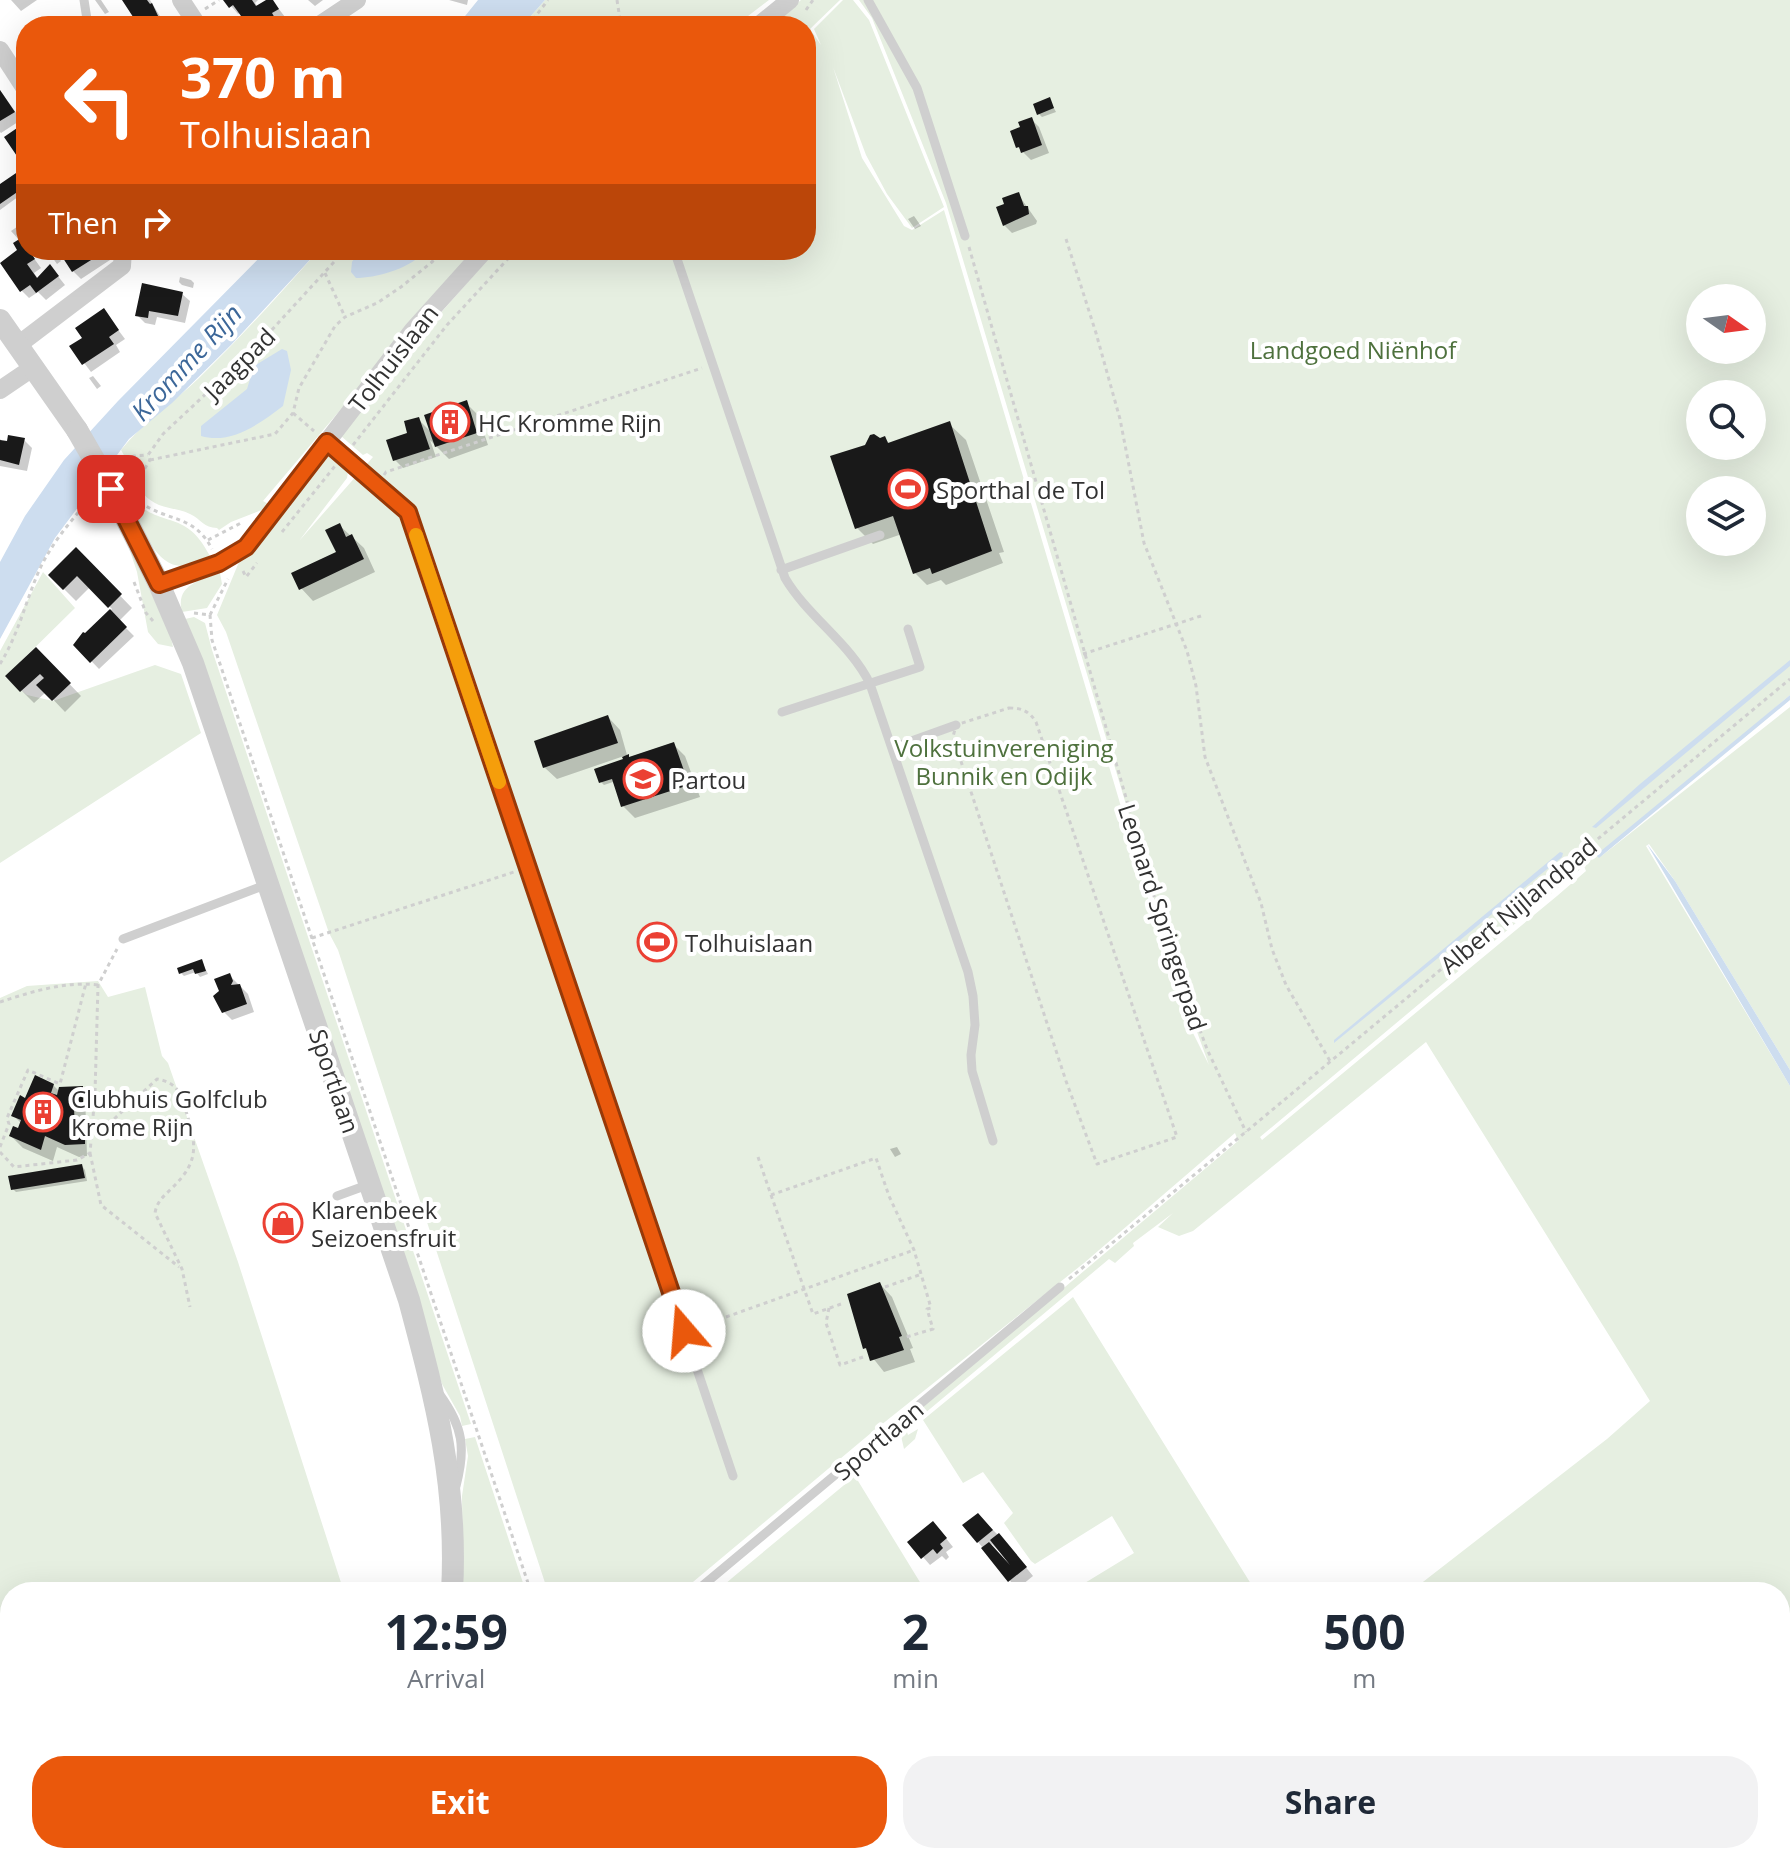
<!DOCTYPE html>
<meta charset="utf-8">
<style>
body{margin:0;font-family:"Open Sans",sans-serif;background:#f2f2f3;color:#1f2937;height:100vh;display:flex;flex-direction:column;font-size:30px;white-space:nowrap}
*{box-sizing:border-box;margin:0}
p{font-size:26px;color:#747a83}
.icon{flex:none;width:44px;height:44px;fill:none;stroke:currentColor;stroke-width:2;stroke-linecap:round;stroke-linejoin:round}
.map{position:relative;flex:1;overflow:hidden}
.panel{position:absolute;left:0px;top:1582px;width:1790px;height:282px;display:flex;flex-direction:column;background:#fff;border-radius:32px 32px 0 0;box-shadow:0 8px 32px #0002}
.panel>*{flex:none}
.hud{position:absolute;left:16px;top:16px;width:800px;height:244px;border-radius:32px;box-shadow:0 8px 32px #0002;background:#ea580c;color:#fff;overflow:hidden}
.needle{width:52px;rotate:104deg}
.controls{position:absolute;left:1686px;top:284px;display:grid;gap:16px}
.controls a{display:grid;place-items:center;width:80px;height:80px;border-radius:50%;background:#fff;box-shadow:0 8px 32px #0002;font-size:40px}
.pin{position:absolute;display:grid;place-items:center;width:68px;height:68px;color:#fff;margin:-34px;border-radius:16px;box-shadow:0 4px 12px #0006}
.me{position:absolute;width:88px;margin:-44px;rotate:342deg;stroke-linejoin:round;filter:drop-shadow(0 0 6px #0008)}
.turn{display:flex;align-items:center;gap:28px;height:168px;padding:0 32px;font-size:36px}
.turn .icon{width:104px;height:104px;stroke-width:2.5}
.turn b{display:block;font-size:56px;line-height:68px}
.then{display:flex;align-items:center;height:76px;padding:0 32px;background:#0003;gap:16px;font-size:30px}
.eta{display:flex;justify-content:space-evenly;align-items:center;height:136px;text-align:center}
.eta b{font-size:48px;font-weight:700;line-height:56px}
.action{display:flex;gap:16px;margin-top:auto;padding:16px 32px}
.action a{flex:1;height:92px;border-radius:32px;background:#ea580c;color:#fff;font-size:32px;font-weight:700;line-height:92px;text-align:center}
.action a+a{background:#f2f2f3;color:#1f2937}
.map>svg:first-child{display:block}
.green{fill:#e6efe1;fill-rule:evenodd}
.water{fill:#cdddef}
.shadow{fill:#0003;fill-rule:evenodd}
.building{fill:#191919}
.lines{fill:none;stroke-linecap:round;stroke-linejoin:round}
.path{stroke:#cfcfcf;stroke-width:3;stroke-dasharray:4 4;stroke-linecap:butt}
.service{stroke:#cfcfcf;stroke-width:9}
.minor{stroke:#cfcfcf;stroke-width:18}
.tertiary{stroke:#cfcfcf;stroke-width:22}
.tertiary-bridge{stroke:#cfcfcf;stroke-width:22}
.route-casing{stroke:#983908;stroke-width:20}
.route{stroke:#ea580c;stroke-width:14}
.slow{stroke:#f59e0b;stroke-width:14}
.labels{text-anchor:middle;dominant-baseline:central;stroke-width:8;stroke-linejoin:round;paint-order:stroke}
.park-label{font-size:24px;fill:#4e713d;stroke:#fff}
.street-label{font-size:24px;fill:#323232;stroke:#fff}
.poi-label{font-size:24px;fill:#323232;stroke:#fff;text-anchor:start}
.water-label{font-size:26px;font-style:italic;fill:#3c6799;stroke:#fff}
</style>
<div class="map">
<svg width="1790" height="1863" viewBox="0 0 1790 1863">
<rect width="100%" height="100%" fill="#fff"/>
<path class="green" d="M545,0H769L735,26H522Z
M801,0H840L810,29L821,45L814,29L843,0H853L869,20L944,207L912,228L887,194L866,155L833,67L862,158L904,226L912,230L944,210L1165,955L1193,1033L1209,1065L1180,985L946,203L872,18L859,0H1790V695L1599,858L1790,707V1070L1675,881L1649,844L1646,846L1790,1086V1863H908L902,1854H1780V1592H1410L1607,1439L1650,1401L1426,1042L1193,1231L1179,1236L1158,1227L1173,1213L1133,1243L1134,1246L1115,1263L1109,1259L906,1429L908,1435L918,1429L915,1439L904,1449L899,1427L1238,1141L1235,1133L1084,1263L871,1433L681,1592H548L338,950L329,933L226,632L217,615L239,562L245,558L327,451L334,453L349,466L347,478L299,541L373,457L367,453L363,455L341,436L367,397L496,250H806V26H771ZM1700,298H1752V350H1700ZM1700,394H1752V446H1700ZM1700,490H1752V542H1700ZM1584,866L1586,871L1557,896L1262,1140L1260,1137Z
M319,250H476L263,501L272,506L231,522L219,530L217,528C204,528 201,519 190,514C180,509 169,509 159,505C134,494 134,471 121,450C142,423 174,402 199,378C241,337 280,294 319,250Z
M134,502C167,529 186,510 210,556L209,560C201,563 192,566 183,566C154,567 142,525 131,503Z
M120,521L171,638L173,647L158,644L148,632L137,572Z
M43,572L75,608L5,677L27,695L53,701L155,665L181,674L201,733L0,863V651Z
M220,573L222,584L207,608L182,612C175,585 200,580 220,573Z
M194,617L205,623L212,650L471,1424L462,1426L460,1416L442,1384L185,619Z
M98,981L108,997L145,987L162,1056L168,1063L238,1262L344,1592H10V1854H309L301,1863H0V998L27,986Z
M1073,1297L1256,1592H1070L1134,1553L1112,1516L1035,1564L1031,1561L1004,1523L1013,1513L983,1472L963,1483L923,1420Z
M475,1437L526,1592H463L462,1496L468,1456L465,1439Z
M855,1476L926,1592H716L732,1578Z
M399,1854H551L557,1863H389Z"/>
<path class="water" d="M478,0H545L522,26H457Z
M267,250H319L231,345L172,403L129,439L55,538L0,639V562L25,516L64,460L118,401Z
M360,250H426C412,268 377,278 356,278L351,272L352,262Z
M282,349L287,351L291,370L283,406C261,423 231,445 201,436V426L247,389L254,366Z
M1790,660V666L1596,828L1592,827L1640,784Z
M1790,695V700L1599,858L1596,855Z
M1647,844L1675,881L1790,1070V1086Z
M1560,852L1563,853L1562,857L1334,1043V1040Z"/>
<path class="shadow" d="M11,0H37L21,11Z
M95,0H101L109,12L105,14Z
M124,0H150L166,26H142Z
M226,0H258L255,3L258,7L272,0L285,17L278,22L281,26H240L243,17L241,12L238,14Z
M308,0H323L315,6Z
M449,0H468L467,5Z
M39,17L46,26H30L28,24Z
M102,17L106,20L109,26H103L99,19Z
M65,21L69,26H58Z
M0,90L21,120L1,133L0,132Z
M1049,99L1056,112L1042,117L1039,114Z
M1031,119L1039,127L1049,153L1031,160L1018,147L1022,128Z
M26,183V191L0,210V186Z
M1018,194L1037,221L1036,224L1012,233L1004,225Z
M914,216L921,226L915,229L908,219Z
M24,222L26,233L19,238L41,268L34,273L39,280L57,275L65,285L46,300L38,292L29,298L21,290L20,241L11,231Z
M47,250H54L61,261L57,264Z
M72,250H104L110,260L81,279L73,271Z
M181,250H200L188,258Z
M180,277L191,280L194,283L193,288L182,285L179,282Z
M182,294L190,301L185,323L157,317L155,325L145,323L137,315Z
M104,311L125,339L116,345L120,352L91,372L72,347L85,338Z
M93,376L101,386L97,389L89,378Z
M466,403L478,415L488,445L449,459L430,440L436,457L403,468L395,460L418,419L432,433Z
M949,424L966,440L1004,552L999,553L1003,563L946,585L941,580L927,585L915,573L902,534L873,544L857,528L881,440L885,439L890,444Z
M0,439L3,442L24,440L32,448L27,471L0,466Z
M339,525L364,548L375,572L313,601L301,588L338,553Z
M76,550L132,608L119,621L134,636L99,669L76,645L112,609L90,587L76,601L50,575Z
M36,649L81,696L65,712L46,692L34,703L8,677Z
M608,717L620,730L627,755L630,759L673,744L685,756L700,797L635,818L623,806L613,782L604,785L601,782L626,760L624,756L557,779L544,767Z
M202,962L208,974L200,977L196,972L184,976L181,973Z
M230,976L248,994L254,1012L232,1020L224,1012Z
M53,1085L60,1092L82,1088L85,1092L87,1156L79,1157L57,1147L53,1161L23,1148L11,1136L19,1131L22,1124L13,1115L26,1100Z
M897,1147L901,1154L895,1157L890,1149Z
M82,1166L85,1170L87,1181L16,1192L13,1189Z
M880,1284L892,1297L913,1348L910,1349L915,1362L884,1372L865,1348Z
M978,1515L1006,1543L1033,1576L1017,1589L978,1542ZM992,1544L1013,1566L1008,1569L990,1546Z
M941,1532L953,1547L946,1552L949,1557L946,1560L942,1556L930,1565L923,1557Z
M611,1586L615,1592H595Z
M674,1854H784L770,1863H680Z"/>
<path class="building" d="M122,0H147L150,4L152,3L159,18L161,17L164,26H139Z
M223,0H252L256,6L266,0H273L279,9L272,13L276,20L266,26H238L234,21L241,16L233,5L229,8Z
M0,90L15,112L0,121Z
M1050,97L1054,108L1037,115L1033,104Z
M1032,117L1042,145L1021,153L1019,147L1016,148L1010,131L1020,127L1018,122Z
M20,126L26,129V168L21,171L17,164L21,162L4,137Z
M19,171L26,182V186L0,204V184Z
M1019,192L1024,206H1028L1029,214L1003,226L996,207L1004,204L1002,198Z
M21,238L26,250H29L35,259L27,264L37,278L50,264L59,276L36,293L30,285L20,292L0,263L17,250L13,243Z
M68,250H107L72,272L61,255Z
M142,283L183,292L178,316L149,311L148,318L135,316Z
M104,308L119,330L109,337L114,344L82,365L69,346L82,338L75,328Z
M467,400L477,433L435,447L424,415Z
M419,417L430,449L393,461L386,440L407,433L404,421Z
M950,421L992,551L932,574L930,568L913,574L893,516L855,529L830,456L865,445L870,435L874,434L880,438L885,436L888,443Z
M8,435L25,438L19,465L0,460V440L7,441Z
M340,523L346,537L352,534L364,559L299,590L291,573L336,552L325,530Z
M76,547L122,594L108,608L77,576L63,590L48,575Z
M110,609L127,627L90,663L73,645L83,632L85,633Z
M36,647L71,683L52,701L36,685L44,678L40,674L20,692L5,676Z
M608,715L618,743L543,768L534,741Z
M674,742L689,785L621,807L612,779L599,783L594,769L623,759L622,757L629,754V757Z
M202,959L206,971L195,974L193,969L179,974L177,968Z
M230,973L233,981L231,985L240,984L247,1004L222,1013L213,996L219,991L214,979Z
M35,1075L54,1084L51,1093L57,1095L59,1087L83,1086V1107L74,1108L75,1131H85V1144L65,1145L45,1136L41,1150L9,1136L13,1126L18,1128L21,1120L11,1116L20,1095L25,1098Z
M82,1164L85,1178L11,1190L8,1176Z
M880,1282L902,1336L899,1337L904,1350L870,1361L866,1348L863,1349L847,1294Z
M978,1513L993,1530L977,1543L962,1525Z
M933,1521L947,1538L940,1544L943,1548L937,1554L933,1549L921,1559L907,1542Z
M999,1533L1027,1567L1008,1582L981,1548L989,1542L1010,1565L990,1540Z
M588,1854H624L631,1863H595Z
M672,1854H743L729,1863H678Z"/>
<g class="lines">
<path class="path" d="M617,0L621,26
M205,9L219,0
M806,10L813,0
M528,26L548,0
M1066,239L1096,333L1120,419L1144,543L1187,651L1196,686L1205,757L1261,903L1272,949L1286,985L1330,1061
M969,247L1166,938L1207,1049L1246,1132
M325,273L345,317
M293,413L314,431
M353,445L447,325L516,250
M150,460L275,434L293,413L299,388L335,326L345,317L377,303L401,287L432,262L441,250
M125,461L134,456L148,455
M384,475L386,472L702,368
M132,489L150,460L148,455L163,434L258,345L345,250
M140,502C167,522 194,514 212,549
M282,532L335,466
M208,540L241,523
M243,571L246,577L257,563
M134,582L146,613L153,621
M194,613L210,615
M210,615L212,640L531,1592
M210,615L228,579
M1083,654L1204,615
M0,664C18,635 25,604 38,573C50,545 72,519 92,497
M1009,708C1022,708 1029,711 1036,722L1177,1137L1097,1164L1066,1081L953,737L956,725Z
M312,938L517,871
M0,1002C31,992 65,981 98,985
M93,1130L114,1119L157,1079C175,1082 180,1091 185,1108C196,1143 201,1160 172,1188C164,1196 157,1201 155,1213L182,1269L190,1307
M0,1147L9,1124L7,1118L28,1070L60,1084L86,983
M0,1152L14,1167L77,1160L90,1153L95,1093L98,985L117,949
M90,1153L101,1205L179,1267
M758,1157L771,1195L876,1158L889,1196L914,1250L931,1308L927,1309L933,1329L903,1338
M771,1195L813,1314L841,1304
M1069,1279L1790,679
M885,1287L919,1275
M829,1308L826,1323L840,1365L863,1357
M726,1317L914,1250
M0,1830L10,1827
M372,1863L383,1854"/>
<path class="service" d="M84,0L88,26
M868,0L917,88L965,236
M674,250L785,578C808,617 851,644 870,684L968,972L973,996L975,1025L971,1055L972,1071L993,1141
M327,442L408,512L733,1476
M781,570L880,535
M782,712L920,667L908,629
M892,748L956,725
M123,939L268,884
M337,1196L370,1184
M440,1395C463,1427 466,1448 456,1486
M695,1592L1060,1287"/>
<path class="minor" d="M181,0L198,26
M318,26L357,0
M758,26L790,0
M0,50L26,90
M18,345L122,266L123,250
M0,390L25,373L36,369
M159,584L219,563L246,547L413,330L485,250"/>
<path class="tertiary" d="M0,320L77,430
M111,489L159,584L193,663L409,1300C436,1401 458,1485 452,1592
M320,1863L329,1854"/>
<path class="tertiary-bridge" d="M77,430L111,489"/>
</g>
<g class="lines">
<defs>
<path id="route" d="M111,489L159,584L219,563L246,547L327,442L408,512L684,1331"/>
</defs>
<use href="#route" class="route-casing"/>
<use href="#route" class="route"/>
<path class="slow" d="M416,535L499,782"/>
</g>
<defs>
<symbol id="building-ring" viewBox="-11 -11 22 22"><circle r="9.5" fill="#fff" stroke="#eb4033" stroke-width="1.5"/><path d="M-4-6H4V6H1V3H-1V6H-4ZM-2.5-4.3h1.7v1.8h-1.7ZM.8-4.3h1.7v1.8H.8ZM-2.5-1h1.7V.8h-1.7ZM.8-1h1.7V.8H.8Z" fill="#eb4033"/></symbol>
<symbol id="stadium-ring" viewBox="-11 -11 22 22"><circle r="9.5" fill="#fff" stroke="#eb4033" stroke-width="1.5"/><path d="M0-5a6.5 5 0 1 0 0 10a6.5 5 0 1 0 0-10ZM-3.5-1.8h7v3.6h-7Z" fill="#eb4033"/></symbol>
<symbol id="school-ring" viewBox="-11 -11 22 22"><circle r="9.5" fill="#fff" stroke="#eb4033" stroke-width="1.5"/><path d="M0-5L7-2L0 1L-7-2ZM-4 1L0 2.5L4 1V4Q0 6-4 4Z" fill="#eb4033"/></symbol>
<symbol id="shop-ring" viewBox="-11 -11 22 22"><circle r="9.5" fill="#fff" stroke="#eb4033" stroke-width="1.5"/><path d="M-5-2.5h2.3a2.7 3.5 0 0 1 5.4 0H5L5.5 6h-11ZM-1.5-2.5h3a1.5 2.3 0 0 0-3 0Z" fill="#eb4033"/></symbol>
</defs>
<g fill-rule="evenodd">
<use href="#building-ring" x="428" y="400" width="44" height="44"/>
<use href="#stadium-ring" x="886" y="467" width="44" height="44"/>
<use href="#school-ring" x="621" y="757" width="44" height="44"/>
<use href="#stadium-ring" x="635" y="920" width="44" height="44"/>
<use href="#building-ring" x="21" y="1090" width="44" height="44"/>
<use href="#shop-ring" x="261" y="1201" width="44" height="44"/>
</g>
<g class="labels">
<g class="park-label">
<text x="1353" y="349">Landgoed Niënhof</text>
<text x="1004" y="747">Volkstuinvereniging<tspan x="1004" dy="28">Bunnik en Odijk</tspan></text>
</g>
<g class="street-label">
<text transform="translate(393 358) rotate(-52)">Tolhuislaan</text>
<text transform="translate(239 363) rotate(-45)">Jaagpad</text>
<text transform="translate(1518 905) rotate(-40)">Albert Nijlandpad</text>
<text transform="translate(1163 917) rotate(72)">Leonard Springerpad</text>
<text transform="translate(335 1081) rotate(71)">Sportlaan</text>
<text transform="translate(878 1440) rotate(-40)">Sportlaan</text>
</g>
<g class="poi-label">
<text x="478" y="422">HC Kromme Rijn</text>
<text x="936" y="489">Sporthal de Tol</text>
<text x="671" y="779">Partou</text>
<text x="685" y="942">Tolhuislaan</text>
<text x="71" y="1098">Clubhuis Golfclub<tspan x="71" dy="28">Krome Rijn</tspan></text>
<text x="311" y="1209">Klarenbeek<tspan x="311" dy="28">Seizoensfruit</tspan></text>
</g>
<g class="water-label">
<text transform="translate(186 362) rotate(-47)">Kromme Rijn</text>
</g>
</g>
</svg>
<div class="controls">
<a><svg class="needle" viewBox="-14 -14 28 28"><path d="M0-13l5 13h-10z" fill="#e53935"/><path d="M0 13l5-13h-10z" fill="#747a83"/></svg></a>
<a><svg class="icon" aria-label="search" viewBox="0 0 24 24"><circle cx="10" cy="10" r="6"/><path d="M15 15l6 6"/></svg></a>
<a><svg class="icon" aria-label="layers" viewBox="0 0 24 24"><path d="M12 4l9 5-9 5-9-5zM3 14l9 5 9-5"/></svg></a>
</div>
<div class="pin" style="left:111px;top:489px;background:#d93025"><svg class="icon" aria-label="arrive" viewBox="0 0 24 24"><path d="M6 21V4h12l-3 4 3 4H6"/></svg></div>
<svg class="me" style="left:684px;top:1331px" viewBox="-20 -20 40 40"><circle r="19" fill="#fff"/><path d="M0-13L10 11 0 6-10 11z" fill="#ea580c"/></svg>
<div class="hud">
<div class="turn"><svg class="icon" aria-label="left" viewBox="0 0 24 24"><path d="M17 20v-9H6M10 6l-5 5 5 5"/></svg><div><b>370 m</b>Tolhuislaan</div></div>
<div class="then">Then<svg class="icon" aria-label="right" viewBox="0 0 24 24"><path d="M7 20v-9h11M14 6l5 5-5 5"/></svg></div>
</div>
<section class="panel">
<div class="eta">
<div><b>12:59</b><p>Arrival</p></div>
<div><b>2</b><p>min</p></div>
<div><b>500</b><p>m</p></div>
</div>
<div class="action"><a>Exit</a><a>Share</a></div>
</section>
</div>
